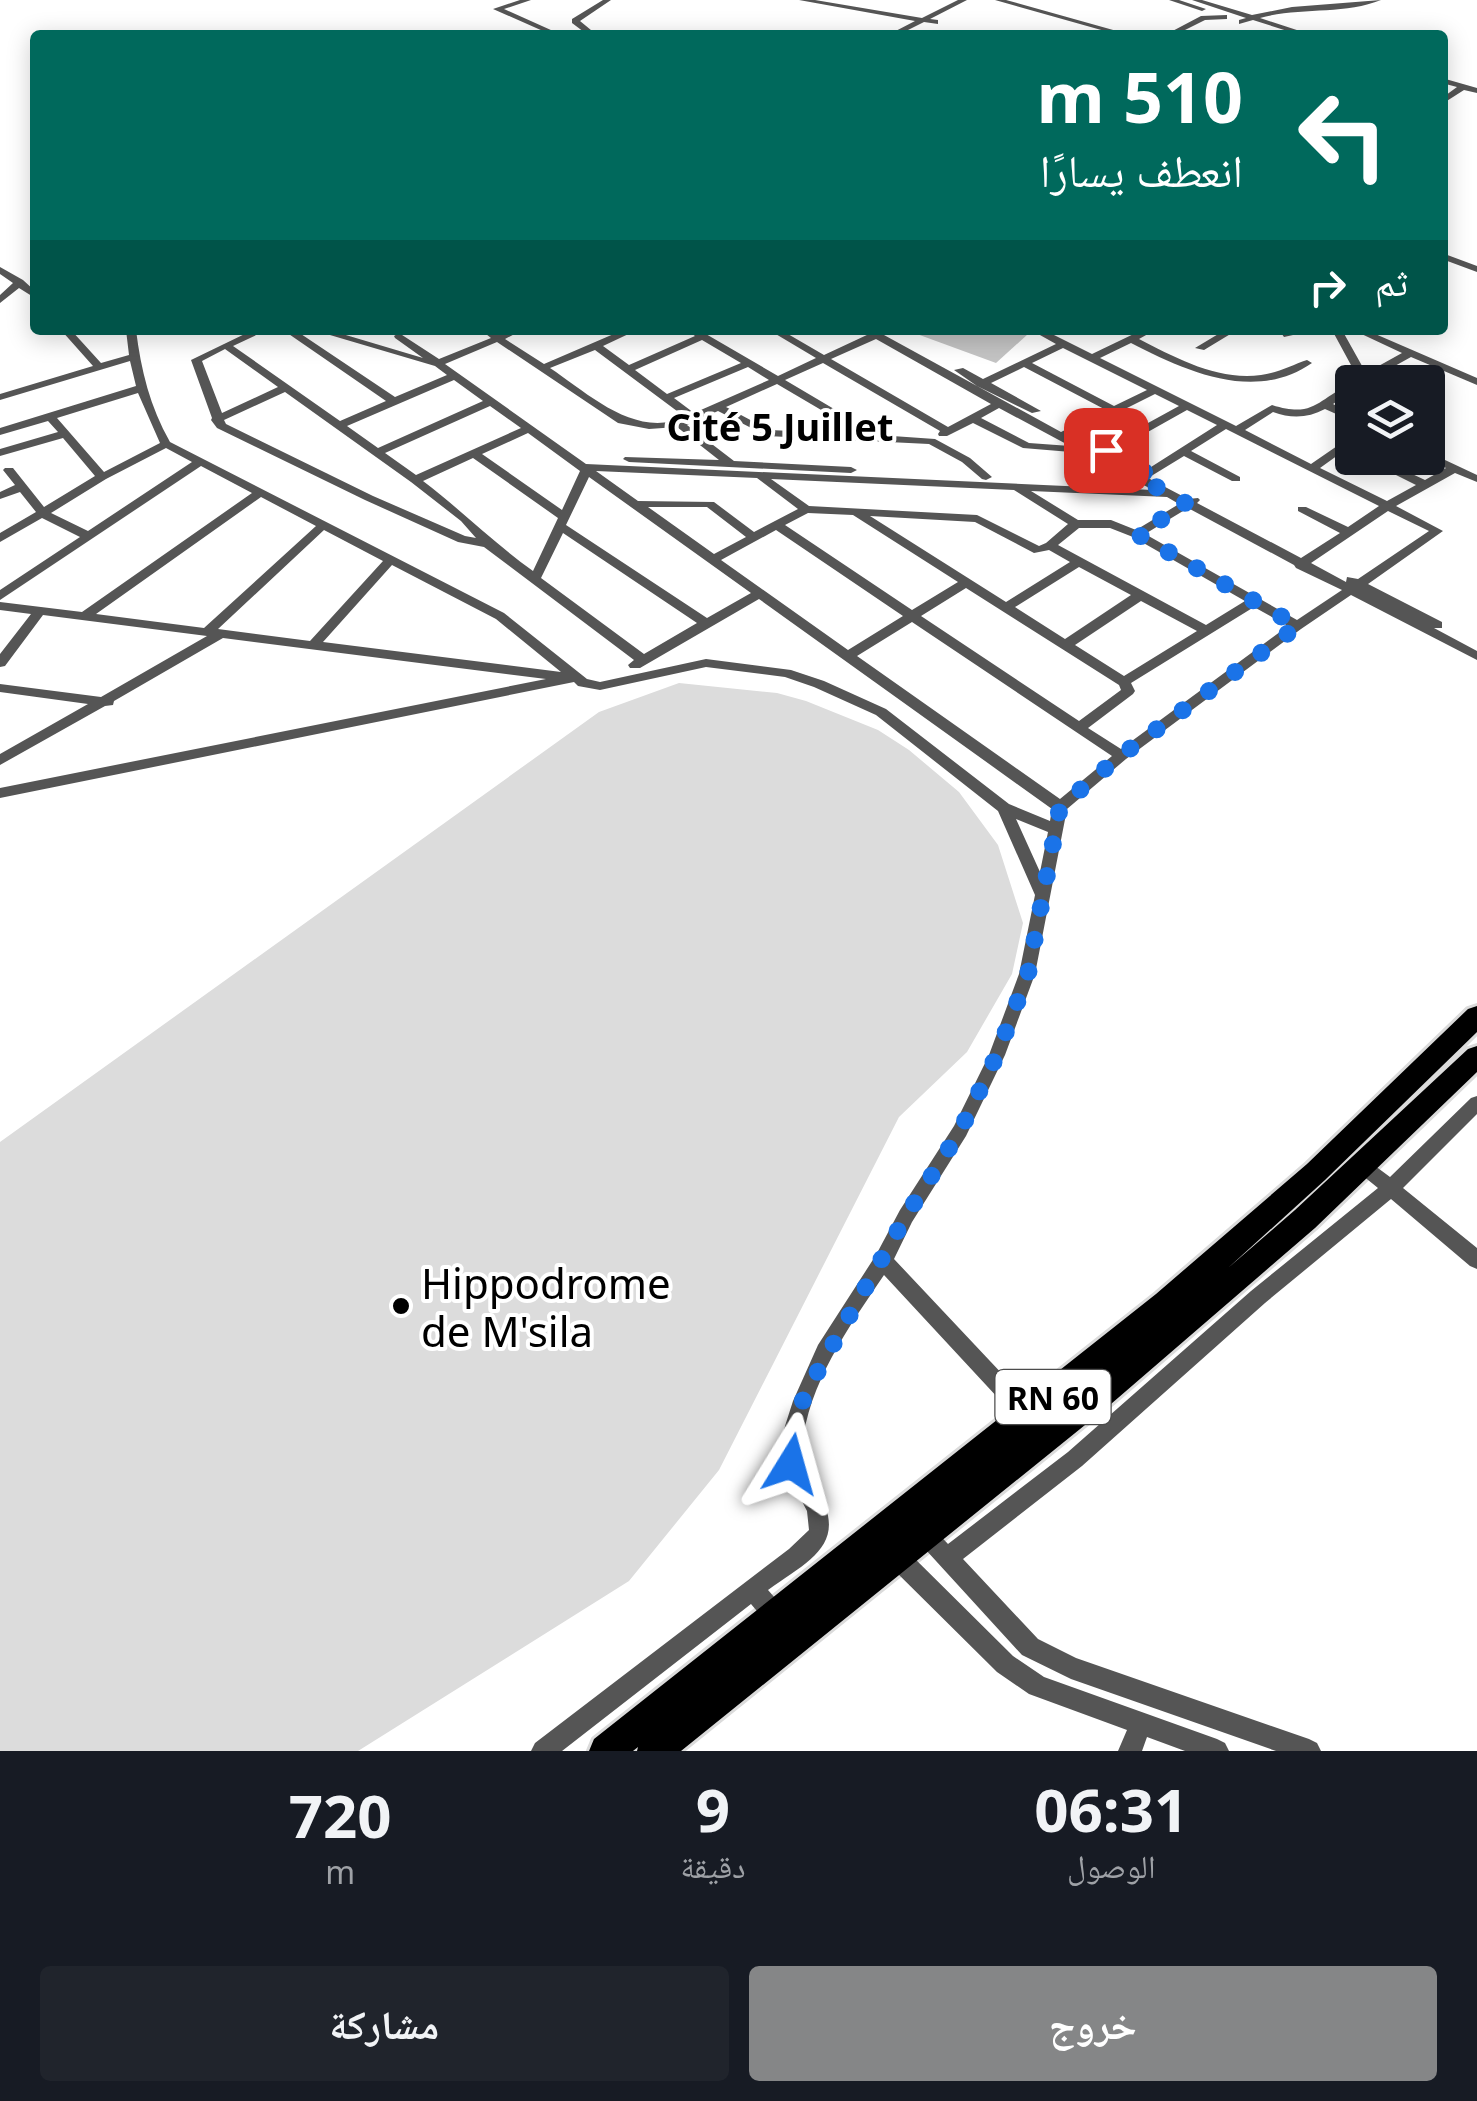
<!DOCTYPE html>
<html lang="ar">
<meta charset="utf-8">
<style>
body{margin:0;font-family:"Noto Sans","Noto Naskh Arabic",sans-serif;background:#20242c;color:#f1f3f6;direction:rtl;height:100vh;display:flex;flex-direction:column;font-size:38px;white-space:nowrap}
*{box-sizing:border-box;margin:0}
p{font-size:32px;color:#9ea1a6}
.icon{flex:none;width:55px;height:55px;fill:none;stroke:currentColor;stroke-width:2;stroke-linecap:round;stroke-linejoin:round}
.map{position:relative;height:1751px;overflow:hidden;direction:ltr}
.details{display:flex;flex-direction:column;background:#171b24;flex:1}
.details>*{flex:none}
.guide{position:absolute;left:30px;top:30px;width:1418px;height:305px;border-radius:10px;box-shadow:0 5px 25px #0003;direction:rtl;background:#00695c;color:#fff;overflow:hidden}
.tools{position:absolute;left:1335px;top:365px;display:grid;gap:20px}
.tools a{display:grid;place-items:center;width:110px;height:110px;border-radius:10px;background:#171b24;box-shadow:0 5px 25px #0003;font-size:50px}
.pin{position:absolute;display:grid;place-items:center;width:85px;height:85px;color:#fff;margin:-42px;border-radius:20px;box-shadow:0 5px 15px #0006}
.me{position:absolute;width:110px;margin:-55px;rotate:8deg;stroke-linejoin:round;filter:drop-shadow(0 0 8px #0008)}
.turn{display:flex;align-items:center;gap:35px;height:210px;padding:0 40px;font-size:45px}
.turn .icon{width:130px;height:130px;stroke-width:2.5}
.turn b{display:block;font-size:70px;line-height:85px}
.then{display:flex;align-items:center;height:95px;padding:0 40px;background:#0003;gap:20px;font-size:38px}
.eta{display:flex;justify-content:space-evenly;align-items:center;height:170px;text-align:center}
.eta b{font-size:60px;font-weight:700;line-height:70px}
.cta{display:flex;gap:20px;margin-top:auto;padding:20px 40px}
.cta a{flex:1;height:115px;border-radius:10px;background:#858687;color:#fff;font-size:40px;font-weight:700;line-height:115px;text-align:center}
.cta a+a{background:#20242c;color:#f1f3f6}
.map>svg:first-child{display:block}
.green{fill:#dcdcdc}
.building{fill:#c4c4c4}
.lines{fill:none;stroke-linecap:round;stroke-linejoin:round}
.primary-casing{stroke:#dbdbdb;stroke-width:6}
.minor{fill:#555;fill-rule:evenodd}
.primary{fill:#000;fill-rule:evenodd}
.route{stroke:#1a73e8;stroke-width:18;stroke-dasharray:0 32.4}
.poi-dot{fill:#000;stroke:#fff;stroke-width:4}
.labels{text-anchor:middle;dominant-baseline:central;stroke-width:8;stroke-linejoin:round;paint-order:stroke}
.shield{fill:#fff;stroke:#4c4c4c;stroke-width:2.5}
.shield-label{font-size:32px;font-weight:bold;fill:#000}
.far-district-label{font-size:38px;font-weight:bold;fill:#000;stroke:#fff}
.near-poi-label{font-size:42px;fill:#000;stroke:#fff;text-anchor:start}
</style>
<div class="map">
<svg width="1477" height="1751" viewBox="0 0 1477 1751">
<rect width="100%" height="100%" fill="#fff"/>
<path class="green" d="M679,683L777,693L806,701L878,730L909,750L959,792L998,845L1023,923L1012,974L967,1052L899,1117L719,1470L629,1581L358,1751H0V1142L599,712Z"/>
<path class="building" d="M906,330H1015L1028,334L996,363Z"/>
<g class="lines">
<defs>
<path id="primary" d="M1477,1006V1032L1325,1180L1228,1268L1295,1210L1468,1049L1477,1046V1072L1315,1228L1111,1404L681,1751H637L638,1747L633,1751H589L594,1739L1156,1294L1307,1164L1468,1009Z"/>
</defs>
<use href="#primary" class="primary-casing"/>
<path class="minor" d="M520,0H531L504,9L562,35H552L493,9Z
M603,0H611L580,21L597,35H588L572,23V19Z
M799,0H815L922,18L958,0H967L930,19L938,20V24L924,22L898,35H888L915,21Z
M995,0H1006L1131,35H1119Z
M1169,0H1179L1206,9L1202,11Z
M1192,0H1202L1252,15L1292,7L1381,0C1344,15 1299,7 1260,18L1312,35H1300L1253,20L1239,24V20L1246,18Z
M1227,15V19L1205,20L1175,35H1165L1201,16Z
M1442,78L1477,88V93L1464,90L1442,104V98L1457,87L1442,83Z
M1442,253L1477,266V272L1442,259Z
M0,267L23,280L35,291V298L19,288L0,303V295L13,283L0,274Z
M61,330H71L101,363L129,355L126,330H136C141,370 150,407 170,442L504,613L587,679L600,682L706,659L791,670L824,681L886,709L1009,804L1050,821L1052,809L759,599L640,668H630L628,665L634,660L484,547L458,542L365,500L217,428L211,420L212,418L191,360L253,330H267L233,346L340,421L386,401L283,330H295L395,397L447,375L435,366L313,330H329L423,358L395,338L394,336L399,333L439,359L491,338L481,330H493L499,334L508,330H522L505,339L544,364L623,330H637L603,346L629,365L695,336L687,330H699L778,376L816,358L769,330H781L824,355L869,334L863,330H886L887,332L884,335L1061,432L1106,410L1024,367L991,383L1041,411L1032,413L977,386L954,370L963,368L983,379L1056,344L1031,330H1044L1092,354L1142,330H1155L1139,339C1176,358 1218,381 1261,375C1278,373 1292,365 1307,360L1312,363C1254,403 1186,371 1131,343L1100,358L1236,426L1272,405C1316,419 1317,398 1352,384V391L1333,404L1352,414V421L1325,409C1308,418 1292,419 1273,412L1245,430L1311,464L1340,444L1352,445V452L1345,450L1320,468L1387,501L1416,485L1366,460L1365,458H1378L1425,480L1446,468L1424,458H1428V452L1477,475V482L1455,473L1396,506L1443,531L1368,584L1442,622V628H1434L1477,651V660L1351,595L1301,629L1126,759L1067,809L1035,974L1005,1055L966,1136L912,1222L894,1259L1038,1412L1041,1419L1038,1426L1031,1429L1024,1426L884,1275C849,1327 808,1383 802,1448C800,1462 807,1472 814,1483C851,1543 813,1558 768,1590L782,1606L785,1614L782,1622L774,1625L766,1622L751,1604L562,1751H531L535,1743L789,1549L809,1530L807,1511L782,1463L781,1452L785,1426L793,1401L818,1345L876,1255L900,1210L954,1126L989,1055L1019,974L1035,895L998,811L876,715L814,687L785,677L706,667L600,690L578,686L574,682L0,798V788L546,679L223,638L114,701L113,705L105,706L0,765V754L88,704L0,692V684L101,697L207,636L43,615L5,666L0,667V654L31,614L0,610V602L82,612L252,493L201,466L0,600V590L80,537L42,518L0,542V533L36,512L20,492L0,499V492L15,485L3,470L5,468H13L44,507L95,476L63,438L0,456V449L58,432L48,421L0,435V428L136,386L130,361L0,400V394L93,366ZM876,339L991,404L948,427L831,359ZM702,340L741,363L667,394L635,370ZM497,342L618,423L649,429L677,427L719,460L625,457L623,459L629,462L851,473L857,470L851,467L734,461L687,425L718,411L767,436L929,444L962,462L982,479L986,480L992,477L970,458L935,439L878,435L785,380L823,363L940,431L938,434L939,436H947L973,423L1023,448L1083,453L1153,490L586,464L445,364ZM1063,348L1147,390L1114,406L1032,363ZM225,349L278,387L222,413L202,361ZM595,350L685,417C635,439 589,394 550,368ZM748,367L769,380L694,413L674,398ZM454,380L483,401L378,448L347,426ZM777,384L862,434L769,430L726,407ZM285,392L411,482L461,521L476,538L465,536L373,496L226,424L224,420ZM138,393L160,443L104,472L57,418ZM1155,394L1179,406L1097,451L1069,437ZM490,406L521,428L416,475L385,453ZM999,408L1070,446L1029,443L981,418ZM1187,410L1217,425L1140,474L1105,456ZM1226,429L1379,506L1348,527L1306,507H1298V511L1340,533L1301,558L1197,503L1200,500L1198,498L1188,499L1148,478L1184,456L1232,481H1240V477L1191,451ZM528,433L580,471L562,510L482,454ZM166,448L192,462L88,531L51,513L106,479ZM473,458L558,518L533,571C494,543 461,510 423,481ZM596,471L757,478L798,509L754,532L714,502L638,501ZM589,477L751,593L707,618L566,525ZM771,479L1014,490L1068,524L1046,543L1039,546L977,515L809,506ZM1031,491L1167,497L1179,504L1136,530L1111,520H1078ZM261,497L316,526L204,628L96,614ZM648,507H707L746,537L714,554ZM1188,508L1294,565L1296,568L1342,590L1297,620L1145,534ZM1388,511L1429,531L1358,579L1347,577L1346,582L1311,563ZM808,513L853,515L958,582L912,610L785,525ZM870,516L975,522L1034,553L1049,550L1070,562L1006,602ZM1079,528H1110L1133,537L1245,601L1206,625L1058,545ZM324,530L383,561L310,641L218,629ZM776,530L903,616L848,650L721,560ZM563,533L697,623L644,654L541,578ZM392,565L496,619L561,672L323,642ZM1079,567L1131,595L1065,639L1015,607ZM966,588L1119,685L1121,690L1079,721L921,616ZM1141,601L1197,631L1124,676L1075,645ZM1254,607L1288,626L1121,749L1088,728L1133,694L1135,691L1131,683ZM912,622L1112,756L1060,799L857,656ZM1016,819L1048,832L1040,872Z
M1225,330H1237L1204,350L1195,348Z
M1279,330H1289L1293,335L1284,337Z
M1332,330H1342L1366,373L1402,353L1353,330H1366L1477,378V385L1411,357L1366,382H1354L1358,378Z
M1477,1096V1114L1403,1188L1477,1248V1269L1470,1266L1391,1199L1265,1303L1082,1466L963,1559L1038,1639L1076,1658L1309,1739L1317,1743L1321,1751H1276L1071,1679L1022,1655L915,1538L911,1531L915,1524L922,1520L929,1524L948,1544L1068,1452L1251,1291L1378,1188L1357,1171L1354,1165L1357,1159L1363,1157L1390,1177L1471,1098Z
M895,1544L903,1547L1013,1656L1044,1677L1217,1739L1225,1743L1229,1751H1185L1147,1737L1142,1751H1118L1127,1730L1029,1694L997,1672L887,1563L884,1555L887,1547Z"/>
<use href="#primary" class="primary"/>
</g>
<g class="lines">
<path class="route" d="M791,1464L796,1422L805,1394L906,1216L960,1131L997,1055L1028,974L1060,807L1120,756L1298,626L1137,534L1187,504L1140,478L1148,474L1106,450"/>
</g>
<circle class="poi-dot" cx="401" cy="1306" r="10"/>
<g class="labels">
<rect class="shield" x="995.5" y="1370" width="115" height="54" rx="8"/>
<g class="shield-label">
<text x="1053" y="1397">RN 60</text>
</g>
<g class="far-district-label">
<text x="780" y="426">Cité 5 Juillet</text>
</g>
<g class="near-poi-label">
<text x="421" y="1282">Hippodrome<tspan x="421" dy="48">de M'sila</tspan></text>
</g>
</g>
</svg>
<div class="tools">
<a><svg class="icon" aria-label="layers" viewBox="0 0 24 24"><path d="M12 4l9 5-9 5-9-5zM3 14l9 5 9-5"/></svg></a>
</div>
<div class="pin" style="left:1106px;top:450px;background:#d93025"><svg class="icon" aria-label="arrive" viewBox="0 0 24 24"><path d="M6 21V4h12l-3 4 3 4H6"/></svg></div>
<svg class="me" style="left:791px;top:1464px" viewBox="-20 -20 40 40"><path d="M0-17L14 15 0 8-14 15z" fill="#1a73e8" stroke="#fff" stroke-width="4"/></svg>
<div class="guide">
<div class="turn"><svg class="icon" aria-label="left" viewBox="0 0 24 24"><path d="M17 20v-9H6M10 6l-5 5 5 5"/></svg><div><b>510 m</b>انعطف يسارًا</div></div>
<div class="then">ثم<svg class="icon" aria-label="right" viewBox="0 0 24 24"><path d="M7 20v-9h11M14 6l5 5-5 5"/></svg></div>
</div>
</div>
<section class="details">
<div class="eta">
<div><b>06:31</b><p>الوصول</p></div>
<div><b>9</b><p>دقيقة</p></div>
<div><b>720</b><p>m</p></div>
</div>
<div class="cta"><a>خروج</a><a>مشاركة</a></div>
</section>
